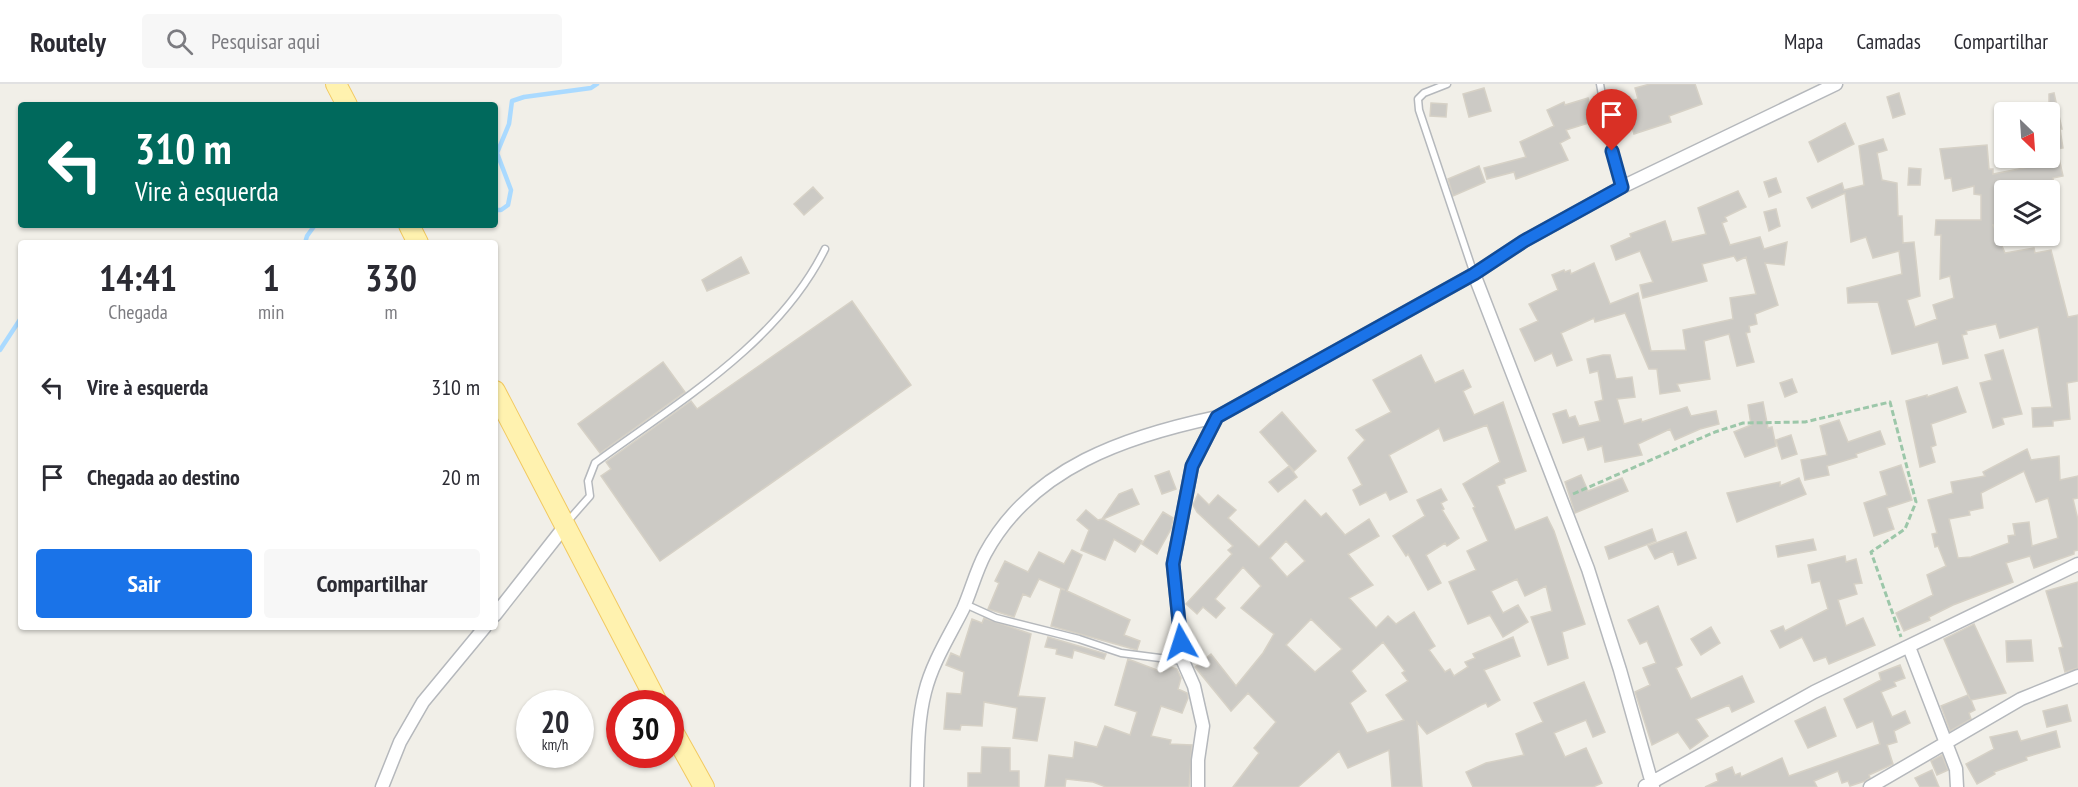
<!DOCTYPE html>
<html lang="pt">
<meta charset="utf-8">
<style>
body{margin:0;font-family:"PT Sans Narrow",sans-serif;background:#f7f7f7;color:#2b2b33;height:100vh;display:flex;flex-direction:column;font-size:22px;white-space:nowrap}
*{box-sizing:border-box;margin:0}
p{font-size:20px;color:#7c7c81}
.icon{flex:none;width:33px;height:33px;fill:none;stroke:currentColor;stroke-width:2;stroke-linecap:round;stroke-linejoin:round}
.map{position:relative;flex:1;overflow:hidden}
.side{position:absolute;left:18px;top:156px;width:480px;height:390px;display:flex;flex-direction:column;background:#fff;border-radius:6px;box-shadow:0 2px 4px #0004}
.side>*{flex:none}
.banner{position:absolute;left:18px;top:18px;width:480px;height:126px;border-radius:6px;box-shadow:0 2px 4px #0004;background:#00695c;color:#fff;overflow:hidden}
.needle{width:39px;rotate:155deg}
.controls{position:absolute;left:1994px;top:18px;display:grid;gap:12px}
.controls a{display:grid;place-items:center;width:66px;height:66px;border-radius:6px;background:#fff;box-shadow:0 2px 4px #0004;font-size:30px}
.speed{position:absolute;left:516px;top:606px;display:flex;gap:12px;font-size:30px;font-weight:700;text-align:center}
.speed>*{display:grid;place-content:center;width:78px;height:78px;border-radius:50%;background:#fff;box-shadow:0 2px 4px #0004;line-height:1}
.speed small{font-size:15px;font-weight:400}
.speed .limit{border:9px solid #d22;background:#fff;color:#111}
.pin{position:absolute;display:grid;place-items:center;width:51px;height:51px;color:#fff;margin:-62px -26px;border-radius:50% 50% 50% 0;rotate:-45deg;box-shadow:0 0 6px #0007}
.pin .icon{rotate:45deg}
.me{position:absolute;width:66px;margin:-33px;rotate:354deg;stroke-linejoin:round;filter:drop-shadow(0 0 4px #0008)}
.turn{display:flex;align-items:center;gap:21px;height:126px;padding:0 18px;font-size:27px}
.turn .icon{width:78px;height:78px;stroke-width:2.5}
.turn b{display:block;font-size:42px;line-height:51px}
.eta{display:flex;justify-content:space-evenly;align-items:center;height:102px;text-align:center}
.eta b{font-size:36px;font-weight:700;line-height:42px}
.action{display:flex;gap:12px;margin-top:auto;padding:12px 18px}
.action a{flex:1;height:69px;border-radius:6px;background:#1a73e8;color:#fff;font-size:24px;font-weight:700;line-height:69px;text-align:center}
.action a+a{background:#f7f7f7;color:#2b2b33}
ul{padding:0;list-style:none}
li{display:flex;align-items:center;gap:18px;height:90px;padding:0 18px}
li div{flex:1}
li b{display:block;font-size:22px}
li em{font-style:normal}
header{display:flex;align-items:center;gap:36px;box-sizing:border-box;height:84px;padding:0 30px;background:#fff;border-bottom:2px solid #e1e1e2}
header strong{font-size:28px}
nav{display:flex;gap:33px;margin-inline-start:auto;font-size:21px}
.search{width:420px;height:54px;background:#f7f7f7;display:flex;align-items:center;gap:15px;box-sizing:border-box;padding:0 21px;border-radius:6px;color:#7c7c81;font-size:22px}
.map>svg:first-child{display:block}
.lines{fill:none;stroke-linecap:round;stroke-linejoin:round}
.stream{stroke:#aadaff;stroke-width:4.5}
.building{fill:#cccac5;stroke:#d6d1c6;stroke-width:1.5;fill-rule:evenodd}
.service-casing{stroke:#b5b8bc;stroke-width:9}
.minor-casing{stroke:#b5b8bc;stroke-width:15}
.primary-casing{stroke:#f2c960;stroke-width:22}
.path{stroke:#9cc7a9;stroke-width:3;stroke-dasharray:6 3;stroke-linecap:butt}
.service{stroke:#fff;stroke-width:6}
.minor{stroke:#fff;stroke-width:12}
.primary{stroke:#fff2af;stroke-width:20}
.route-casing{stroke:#114b97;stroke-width:15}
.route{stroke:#1a73e8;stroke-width:10}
</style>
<header>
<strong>Routely</strong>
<div class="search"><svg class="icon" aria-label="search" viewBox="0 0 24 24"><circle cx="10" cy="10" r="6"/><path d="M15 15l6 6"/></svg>Pesquisar aqui</div>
<nav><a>Mapa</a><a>Camadas</a><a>Compartilhar</a></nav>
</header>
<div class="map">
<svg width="2078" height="703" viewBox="0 0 2078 703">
<rect width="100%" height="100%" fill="#f1efe8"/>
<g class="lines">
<path class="stream" d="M495,126H501L508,121L511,106L497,69L509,40L512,17L524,13L591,4L597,0
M305,159L307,152L315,141
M0,266L21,234"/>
</g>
<path class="building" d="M1650,0H1695L1702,20L1669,32L1671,38L1634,50L1625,18L1638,15L1635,4Z
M1484,4L1491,27L1469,33L1463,10Z
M1899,9L1905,30L1893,34L1887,13Z
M2054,9L2062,45H2060L2063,64L2057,65L2063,92L2053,94L2054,100L2004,106V141H1993L2005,169L2034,164L2035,169L2051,166L2068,233L2078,231V297L2067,299L2070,335L2053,337V342L2033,343L2032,324L2052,323L2038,243L2000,254L1996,240L1966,247L1967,250L1962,251L1968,274L1943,280L1938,258L1892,270L1878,218L1848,219L1847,204L1902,190L1899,167L1873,174L1866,153L1851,158L1845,109L1812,124L1807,114L1842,99L1844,106L1864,101L1859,62L1883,55L1887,66L1877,69L1882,96L1897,99L1898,132H1902L1903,159L1914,158L1920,212L1907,216L1915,243L1937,235L1933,221L1954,214L1950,192L1940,195L1941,151H1935L1936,136H1981V111L1974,110V102L1953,107L1951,94L1945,95L1940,65L1987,61L1989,85H1993V90L2049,79V10Z
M1588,14L1595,37L1566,46L1570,54L1560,59L1568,76L1516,95L1514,88L1487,95L1484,84L1526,73L1520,58L1554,42L1547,26L1564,18L1565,21Z
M1431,19L1447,20L1446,33L1430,32Z
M1845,39L1854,60L1818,78L1809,58Z
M1479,82L1485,98L1453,112L1448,95Z
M1909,84L1921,85L1920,101H1908Z
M1776,94L1781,108L1769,113L1764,98Z
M813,103L823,114L804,131L794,120Z
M1738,107L1746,123L1725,133L1727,137L1722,139L1730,161L1760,153L1764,165L1787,158L1784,181L1765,179L1778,221L1755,230L1757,240L1749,242L1750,248L1746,249L1754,278L1737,282L1729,250L1704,257L1710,295L1677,300L1680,307L1660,310L1657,285H1649L1625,229L1595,238L1594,234L1561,249L1572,276L1557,282L1552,269L1535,277L1520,245L1538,237L1529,220L1558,206L1552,191L1564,186L1565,188L1570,186L1571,190L1594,179L1610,220L1638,209L1651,267L1686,266L1683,246L1733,235L1730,214L1756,210L1746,173L1737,177L1734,172L1702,180L1707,197L1643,214L1640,201L1653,198L1640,167L1616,176L1611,162L1631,153L1630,150L1665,137L1672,158L1706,150L1698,124Z
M1776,125L1780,142L1769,147L1764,128Z
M741,173L749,189L707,207L702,196Z
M852,217L911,301L660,477L601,392L611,385L606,378L691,317L697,325Z
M2003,266L2022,330L2002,334L2004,340L1993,344L1980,299L1992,296L1985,271Z
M1421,271L1435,299L1463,286L1471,303L1463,307L1474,331L1503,318L1526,387L1504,395L1505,399L1497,402L1515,446L1547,433L1554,447L1585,540L1562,548L1568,574L1548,581L1531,533L1552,527L1546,502L1525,512L1517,495L1491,507L1503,529L1518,521L1528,538L1503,553L1490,531L1468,540L1449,498L1476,486L1467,467L1488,457L1473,424L1475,423L1463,400L1500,378L1487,341L1444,357L1439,344L1389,371L1407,408L1390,416L1386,408L1360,421L1353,406L1362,401L1348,374L1365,356L1356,346L1391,328L1373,296Z
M1603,271H1610L1616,295L1632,293L1635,313L1617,315L1624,340L1641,335L1642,338L1687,323L1691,332L1716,327L1719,340L1700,345L1675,356L1670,345L1638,360L1642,371L1605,378L1602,362L1588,366L1584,353L1563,359L1553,330L1566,326L1569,334L1575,332L1579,342L1600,337L1595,318L1603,316L1598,287L1590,289L1587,275Z
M663,278L685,308L600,369L578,340Z
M1792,295L1797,308L1785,313L1780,299Z
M1957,303L1966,328L1931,340L1936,361L1931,363L1935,378L1920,383L1906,317L1927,311V313Z
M1763,318L1768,344L1772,343L1776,362L1745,373L1734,348L1751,341L1748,321Z
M1282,328L1316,367L1294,387L1260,348Z
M1839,336L1848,358L1880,347L1885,360L1856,370L1857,373L1827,382L1829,391L1805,396L1801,376L1827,371L1820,342Z
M1791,351L1797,370L1782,375L1776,356Z
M2027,365L2031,376L2059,372L2060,396L2078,392V414L2073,415L2078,436V466L2074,467V470L2034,484L2030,472L2006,479L2013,498L1953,521L1929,533L1930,536L1904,547L1896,529L1933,511L1927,491L1946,482L1938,462L1935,463L1932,450L1937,449L1928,416L1953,409L1951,398L1985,392L1983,388ZM2024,387L2036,418L2048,414L2058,454L2032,462L2029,438L2013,440L2015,451L2008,452L2009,459L1971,473L1958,474L1949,435L1970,431L1969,427L1983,424L1981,409Z
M1901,381L1912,416L1887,424L1894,445L1874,452L1864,419L1887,411L1880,388Z
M1289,382L1297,393L1278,408L1269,398Z
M1169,387L1176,405L1162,410L1155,392Z
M1581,391L1588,407L1622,394L1628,407L1575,429L1565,398Z
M1799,394L1806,410L1737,438L1727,409L1780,398V402Z
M1132,405L1139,420L1103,435L1142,457L1135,468L1114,455L1105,476L1081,466L1089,446L1077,436L1086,426L1098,436L1102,435L1119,410Z
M1441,405L1447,416L1441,419L1444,425L1442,426L1459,454L1447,462L1445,459L1426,471L1441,499L1428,506L1408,470L1406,472L1393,452L1425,432L1417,416Z
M1198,410L1209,421L1218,411L1236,426L1228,434L1259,463L1305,416L1321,433L1326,429L1345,451L1369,435L1379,452L1348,470L1373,501L1349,514L1376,544L1388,532L1396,540L1414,528L1435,562L1429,566L1445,588L1450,585L1454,592L1468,583L1465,578L1475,574L1473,570L1513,553L1520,572L1484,586L1500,616L1488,623L1486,619L1481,621L1427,650L1417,638L1422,703H1392L1389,666L1348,684L1339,667L1298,703H1233L1259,669L1254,664L1276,638L1248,609L1231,627L1195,583L1211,570L1236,602L1263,569L1274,550L1241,524L1261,502L1243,483L1215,515L1225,524L1216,534L1203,523L1197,530L1186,520L1232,470L1228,466L1233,462L1197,428L1193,421ZM1286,457L1305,477L1287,493L1270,474ZM1311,535L1342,565L1315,588L1286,561ZM1383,558L1405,587L1402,589L1408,597L1386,611L1404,636L1367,649L1350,619L1366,607L1351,587Z
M1163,428L1173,434L1171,445L1157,470L1142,460Z
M1652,445L1656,457L1609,475L1605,463Z
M1686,448L1696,474L1678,481L1673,467L1655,475L1648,462Z
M1813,455L1816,466L1778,473L1776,462Z
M1072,466L1082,471L1067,507L1130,536L1124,551L1140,557L1137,566L1051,542L1061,505L1065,506L1039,495L1030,513L1023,510L1014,533L988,525L999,499L995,497L1005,477L1028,488L1039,468L1064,480Z
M1845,472L1846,478L1856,475L1862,499L1854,500L1857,510L1838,516L1846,542L1863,534L1875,561L1829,580L1826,573L1814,577L1802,553L1780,564L1771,547L1783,542L1785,547L1828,525L1820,497L1812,499L1808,481Z
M2078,498V584L2065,588L2059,564L2063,563L2046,507Z
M1658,522L1682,581L1676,584L1691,615L1742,592L1754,618L1732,628L1729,621L1696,635L1708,652L1690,665L1678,648L1652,661L1635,608L1650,601L1643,584L1656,579L1647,557L1640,560L1628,536Z
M984,534L1031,550L1018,612L1045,614L1037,657L1013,654L1017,624L984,618L982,642L961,641L960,646L944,645L947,609L961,610L964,588L946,581L951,569L960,573L972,535L982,539Z
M1974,540L2006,609L1971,616L1975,626L1969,629L1971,635L1950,647L1941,622L1968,611L1970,615L1944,555Z
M1711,543L1720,559L1701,571L1691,555Z
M1048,553L1106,570L1104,575L1074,566L1072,574L1056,570L1057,565L1045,563Z
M2031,556L2033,577L2007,578L2006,557Z
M1128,575L1162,588L1164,581L1177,585L1181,594L1178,605L1187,609L1188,614L1182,629L1161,622L1151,652L1171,656L1170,660L1192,661L1189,703H1106L1093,698L1066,695L1065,703H1045L1049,671L1073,674L1075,658L1097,663L1105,642L1130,651L1137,628L1115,621Z
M1900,581L1905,594L1894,598L1896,602L1881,608L1892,633L1905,627L1910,639L1894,647L1897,658L1887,661L1893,680L1869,691L1870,694L1865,697L1850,702L1848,697L1842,699L1838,687L1814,697L1817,703H1705L1718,697L1716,690L1732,683L1735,691L1740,689L1741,693L1782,674L1789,692L1880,660L1873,637L1857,644L1844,615L1881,596L1879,589Z
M1584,598L1605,648L1593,653L1586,636L1554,649L1565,673L1586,664L1602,699L1593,703H1473L1466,688L1486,679L1524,671L1516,650L1543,638L1534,619Z
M2067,621L2071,637L2047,643L2043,627Z
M1825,623L1836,652L1808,664L1795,637Z
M2017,647L2021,657L2056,647L2060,663L2026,673L2027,676L1994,688L1995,690L1977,700L1966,680L1994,665L1990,653Z
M982,663L1010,664V687H1019V703H968V689H981Z
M1942,671L1948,686L1937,691L1931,677Z
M1932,686L1939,703H1920L1915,694Z"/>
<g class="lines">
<defs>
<path id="service" d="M1447,0L1424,9L1418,15L1419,26L1474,190
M1600,0L1612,67L1622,103
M568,437L590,412L588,397L595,379C678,318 778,260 825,165
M965,520L996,534L1079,555L1121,569L1183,577"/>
<path id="minor" d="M1474,190L1588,485L1620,586L1653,703
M495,531L565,442
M1909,563L1956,685L1957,703
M1645,702L1814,608L2078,480
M382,703L400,658L423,618L485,543
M917,703C918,671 917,639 925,608C932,579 950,551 963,525C971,507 976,487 985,470C1032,383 1127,352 1217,333L1474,190L1524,157L1622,103L1836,0
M1198,703V676L1203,642L1194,602L1183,577L1173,480L1192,382L1217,333
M1870,703L2021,615L2078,592"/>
<path id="primary" d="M336,0L347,21
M409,141L418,159
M495,307L658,620
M670,642L704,703"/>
</defs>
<use href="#service" class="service-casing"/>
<use href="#minor" class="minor-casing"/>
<use href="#primary" class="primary-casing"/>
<path class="path" d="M1573,410L1715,348L1743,339L1805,338L1890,318L1916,418L1905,445L1871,468L1901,553"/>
<use href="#service" class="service"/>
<use href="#minor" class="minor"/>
<use href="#primary" class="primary"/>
</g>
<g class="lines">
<defs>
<path id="route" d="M1181,558L1173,480L1192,382L1217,333L1474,190L1524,157L1622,103L1612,67"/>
</defs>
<use href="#route" class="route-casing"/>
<use href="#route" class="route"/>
</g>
</svg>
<div class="controls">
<a><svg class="needle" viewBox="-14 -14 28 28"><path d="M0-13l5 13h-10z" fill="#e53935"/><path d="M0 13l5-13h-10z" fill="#7c7c81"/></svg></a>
<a><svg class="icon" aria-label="layers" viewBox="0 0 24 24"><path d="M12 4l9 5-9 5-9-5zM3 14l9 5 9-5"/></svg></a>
</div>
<div class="speed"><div>20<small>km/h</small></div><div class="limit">30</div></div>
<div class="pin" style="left:1612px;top:67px;background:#d93025"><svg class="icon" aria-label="arrive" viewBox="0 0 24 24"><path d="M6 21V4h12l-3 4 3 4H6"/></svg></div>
<svg class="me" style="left:1181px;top:558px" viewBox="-20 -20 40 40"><path d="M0-17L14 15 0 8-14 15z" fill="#1a73e8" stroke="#fff" stroke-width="4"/></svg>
<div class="banner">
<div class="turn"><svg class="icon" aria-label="left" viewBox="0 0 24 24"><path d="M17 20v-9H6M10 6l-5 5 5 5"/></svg><div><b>310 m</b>Vire à esquerda</div></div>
</div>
<section class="side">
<div class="eta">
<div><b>14:41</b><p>Chegada</p></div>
<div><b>1</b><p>min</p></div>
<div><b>330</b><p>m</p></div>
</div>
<ul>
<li><svg class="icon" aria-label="left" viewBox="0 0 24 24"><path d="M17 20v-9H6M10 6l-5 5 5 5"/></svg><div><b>Vire à esquerda</b></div><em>310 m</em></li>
<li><svg class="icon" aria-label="arrive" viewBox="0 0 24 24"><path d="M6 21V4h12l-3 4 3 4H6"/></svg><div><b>Chegada ao destino</b></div><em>20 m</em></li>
</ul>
<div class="action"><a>Sair</a><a>Compartilhar</a></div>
</section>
</div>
